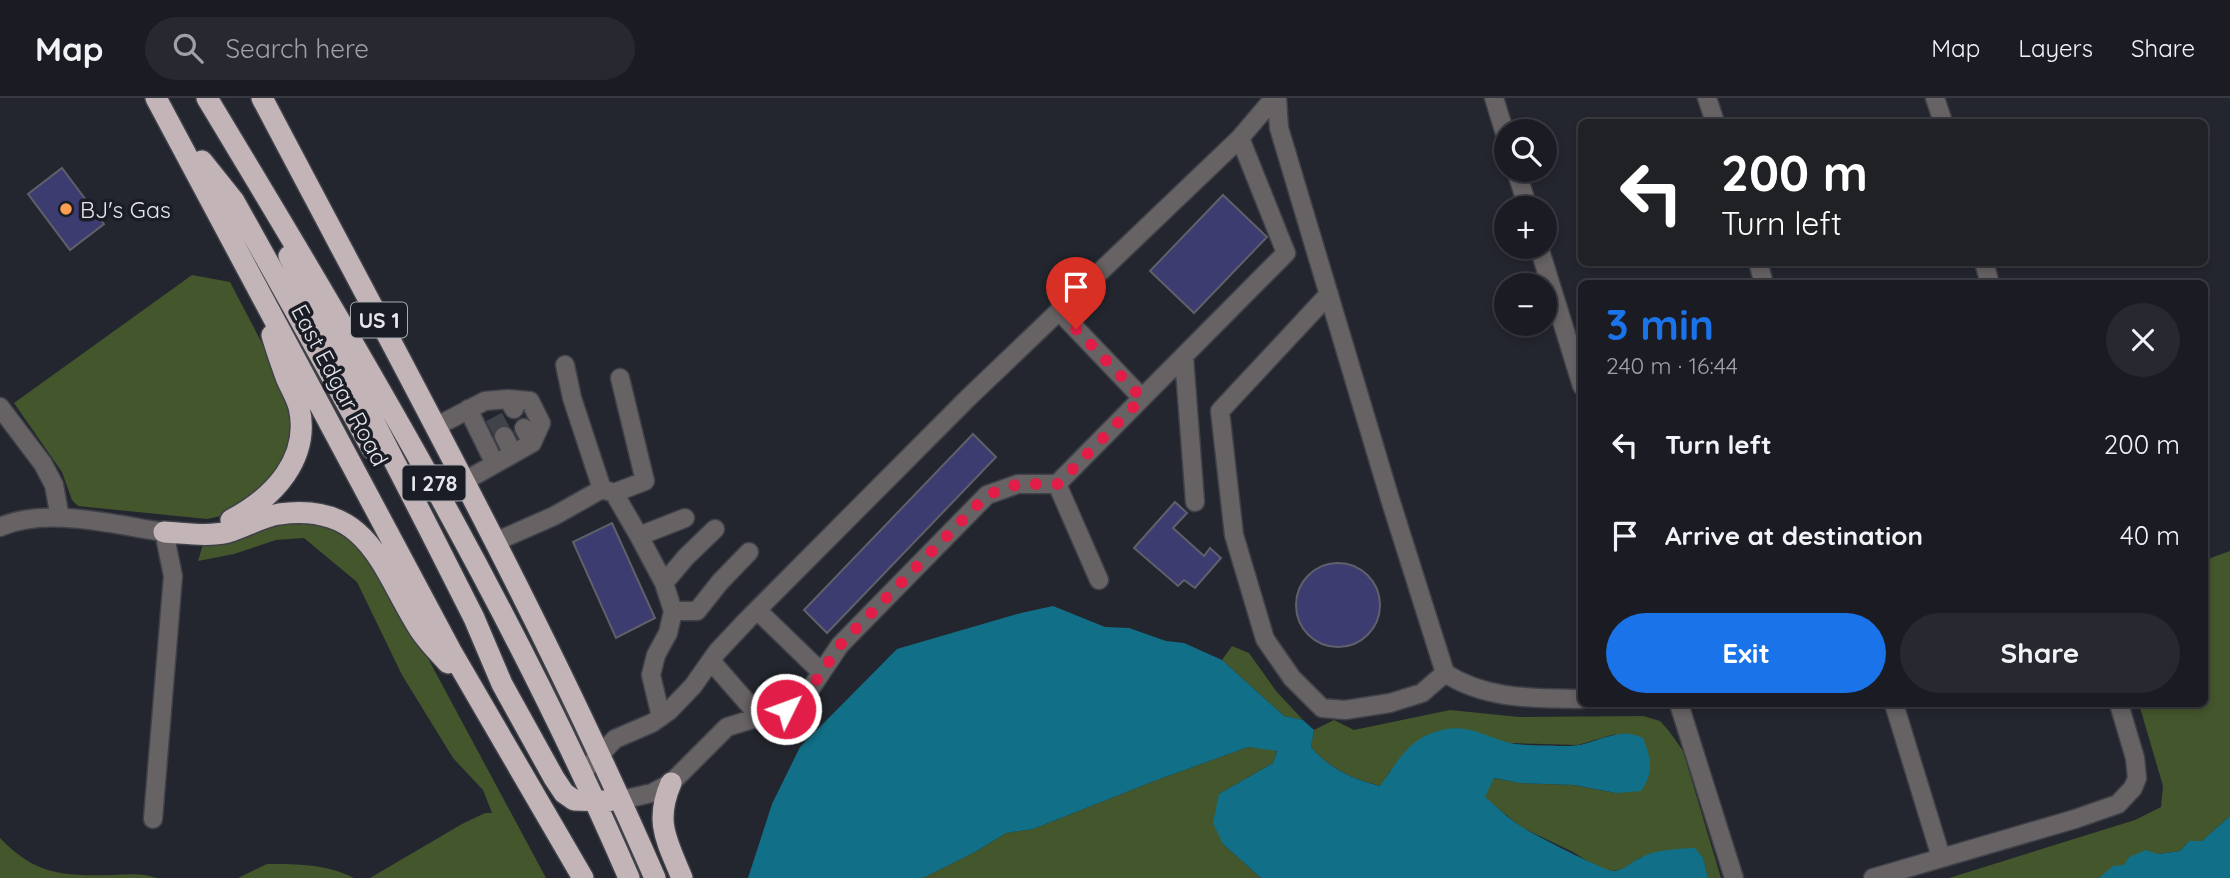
<!DOCTYPE html>
<meta charset="utf-8">
<style>
body{margin:0;font-family:Quicksand,sans-serif;background:#282930;color:#f1f3f6;height:100vh;display:flex;flex-direction:column;font-size:26px;white-space:nowrap}
*{box-sizing:border-box;margin:0}
p{font-size:23px;color:#a0a1a6}
.icon{flex:none;width:38px;height:38px;fill:none;stroke:currentColor;stroke-width:2;stroke-linecap:round;stroke-linejoin:round}
.map{position:relative;flex:1;overflow:hidden}
.sheet{position:absolute;left:1578px;top:182px;width:630px;height:427px;display:flex;flex-direction:column;background:#1b1c23;border-radius:10px;box-shadow:0 4px 10px #0003,0 0 0 2px #393a41}
.sheet>*{flex:none}
.top-card{position:absolute;left:1578px;top:21px;width:630px;height:147px;border-radius:10px;box-shadow:0 4px 10px #0003,0 0 0 2px #393a41;background:#202124;color:#fff;overflow:hidden}
.tools{position:absolute;left:1494px;top:21px;display:grid;gap:14px}
.tools a{display:grid;place-items:center;width:63px;height:63px;border-radius:50%;background:#1b1c23;box-shadow:0 4px 10px #0003,0 0 0 2px #393a41;font-size:35px}
.pin{position:absolute;display:grid;place-items:center;width:60px;height:60px;color:#fff;margin:-72px -30px;border-radius:50% 50% 50% 0;rotate:-45deg;box-shadow:0 0 7px #0007}
.pin .icon{rotate:45deg}
.me{position:absolute;width:77px;margin:-38px;rotate:48deg;stroke-linejoin:round;filter:drop-shadow(0 0 5px #0008)}
.turn{display:flex;align-items:center;gap:24px;height:147px;padding:0 28px;font-size:32px}
.turn .icon{width:91px;height:91px;stroke-width:2.5}
.turn b{display:block;font-size:49px;line-height:60px}
.round{display:grid;place-items:center;flex:none;width:74px;height:74px;border-radius:37px;background:#282930}
.head{display:flex;align-items:center;justify-content:space-between;height:119px;padding:0 28px}
h1{font-size:42px;font-weight:700;line-height:52px;color:#1a73e8}
.primary-button{display:flex;gap:14px;margin-top:auto;padding:14px 28px}
.primary-button a{flex:1;height:80px;border-radius:42px;background:#1a73e8;color:#fff;font-size:28px;font-weight:700;line-height:80px;text-align:center}
.primary-button a+a{background:#282930;color:#f1f3f6}
ul{padding:0;list-style:none}
li{display:flex;align-items:center;gap:21px;height:91px;padding:0 28px}
li div{flex:1}
li b{display:block;font-size:26px}
li em{font-style:normal}
header{display:flex;align-items:center;gap:42px;box-sizing:border-box;height:98px;padding:0 35px;background:#1b1c23;border-bottom:2px solid #393a41}
header strong{font-size:33px}
nav{display:flex;gap:38px;margin-inline-start:auto;font-size:24px}
.search{width:490px;height:63px;background:#282930;display:flex;align-items:center;gap:18px;box-sizing:border-box;padding:0 24px;border-radius:38px;color:#a0a1a6;font-size:26px}
.map>svg:first-child{display:block}
.green{fill:#43562c}
.water{fill:#117087}
.building{fill:#3c3c71;stroke:#5f606a;stroke-width:2}
.lines{fill:none;stroke-linecap:round;stroke-linejoin:round}
.minor-tunnel{stroke:#41434b;stroke-width:18;stroke-dasharray:18 9;stroke-linecap:butt}
.minor-casing{stroke:#3f4149;stroke-width:21}
.highway-casing{stroke:#3f4149;stroke-width:24}
.minor{stroke:#676263;stroke-width:18}
.highway{stroke:#c2b4b7;stroke-width:21}
.route{stroke:#e11d48;stroke-width:12;stroke-dasharray:0 21.6}
.poi-dot{fill:#fc9e52;stroke:#1a1d25;stroke-width:2.5}
.labels{text-anchor:middle;dominant-baseline:central;stroke-width:7;stroke-linejoin:round;paint-order:stroke}
.shield{fill:#1a1d25;stroke:#a8aab0;stroke-width:2}
.shield-label{font-size:21px;font-weight:bold;fill:#e5e7ec}
.poi-label{font-size:23px;fill:#e5e7ec;stroke:#1a1d25;text-anchor:start}
.street-label{font-size:23px;fill:#e5e7ec;stroke:#1a1d25}
</style>
<header>
<strong>Map</strong>
<div class="search"><svg class="icon" aria-label="search" viewBox="0 0 24 24"><circle cx="10" cy="10" r="6"/><path d="M15 15l6 6"/></svg>Search here</div>
<nav><a>Map</a><a>Layers</a><a>Share</a></nav>
</header>
<div class="map">
<svg width="2230" height="780" viewBox="0 0 2230 780">
<rect width="100%" height="100%" fill="#24262f"/>
<path class="green" d="M192,177L230,184L288,295L293,324L288,356L261,393L221,418L207,421L78,408L72,402L62,374L14,305Z
M321,417L374,460L546,780H370L462,726L485,715H492L483,692L453,660L402,577L357,484L304,440L276,442L234,456L198,463L206,436Z
M2230,453V718L2202,743H2189L2180,753L2158,756L2124,767L2099,780H1949L2135,722L2161,709L2163,688L2139,606H2205V462Z
M1232,548L1249,555L1276,593L1303,622L1284,618L1222,562Z
M1450,612L1519,619L1643,618L1660,623L1669,633L1683,653L1721,780H1708L1703,760L1641,759L1624,771L1612,773L1600,771L1573,754L1521,729L1484,699L1493,680L1519,685L1573,687L1616,695L1615,636L1578,647L1511,645L1390,673L1381,688C1352,681 1330,671 1311,649L1314,632L1334,622L1354,632Z
M1248,649L1277,652L1273,665L1219,696L1223,746L1261,780H923L975,754L1006,735L1033,731L1157,682Z
M0,740C36,778 65,778 114,777C128,776 143,775 157,780H0Z
M267,766C297,766 327,766 354,780H238Z"/>
<path class="water" d="M1053,508L1105,529L1129,530L1166,543L1184,545L1222,562L1284,618L1303,622L1314,632L1311,649C1330,671 1352,681 1380,688C1395,668 1406,644 1432,635C1466,623 1479,637 1510,645C1525,648 1543,647 1559,648C1566,648 1574,648 1580,647C1601,642 1622,629 1643,640C1651,659 1654,675 1641,693L1616,695L1574,687L1519,685L1494,680L1485,699C1497,709 1509,721 1522,729C1533,736 1606,774 1614,773C1625,772 1632,763 1642,759C1658,751 1677,751 1695,750L1703,760L1708,780H1261L1223,746L1213,725L1219,696L1273,665L1277,653L1248,649L1157,682L1033,731L1006,735L975,754L923,780H748L772,706L800,649L897,551L1021,515Z
M2230,718V780H2099L2113,768L2124,767L2129,759L2146,752L2158,756L2180,753L2189,743H2202Z"/>
<path class="building" d="M62,70L104,126L70,152L28,96Z
M1223,97L1267,139L1194,215L1150,173Z
M973,336L996,359L827,535L804,512Z
M1175,404L1187,415L1173,430L1204,458L1210,450L1221,460L1195,490L1184,482L1178,488L1134,450Z
M612,425L655,520L616,540L573,444Z
M1296 507a42 42 0 1 1 84 0a42 42 0 1 1-84 0Z"/>
<g class="lines">
<path class="minor-tunnel" d="M494,319L504,338"/>
<defs>
<path id="minor" d="M1277,0L1279,30L1390,401L1445,575C1486,602 1535,600 1582,601
M1494,0L1507,42
M1707,0L1715,24
M1935,0L1943,24
M1516,72L1528,110
M1539,149L1582,288
M1758,164L1764,186
M1984,164L1990,186
M1329,196L1220,313L1234,437L1265,541L1292,580L1322,610L1345,612L1390,605L1422,595L1445,575
M1184,259L1195,404
M565,267L572,300L602,391
M1142,300L1286,155L1240,40
M508,301L530,303L541,325L532,345
M0,309L43,366L54,387L60,420
M468,311L495,366
M435,329L485,303L508,301L514,311
M504,338L513,356
M463,384L532,345L524,330
M1057,386L1099,482
M614,395L645,383L620,280
M0,429C46,408 115,427 164,434L173,478L153,721
M495,444L554,418L602,391L614,395L639,438
M664,485L639,438L685,420
M757,512L821,574
M673,513L664,485L686,459L715,431
M711,563L760,619
M1679,606L1734,780
M1894,606L1941,759
M661,619L651,577L656,557L668,535L673,513H697L720,484L749,454
M582,675L615,641L652,625L669,613L693,588L717,554L747,522L968,300L1240,40L1274,0
M621,702L652,695L671,685L727,629L786,611L807,596L840,547L987,397L1018,386H1057L1142,300L1060,214
M1873,780L2075,721L2118,706L2133,690L2137,680L2135,660L2119,606"/>
<path id="highway" d="M156,0L451,553L583,780
M207,0C360,254 512,508 629,780
M262,0C397,257 539,513 655,780
M202,63L234,103L372,351
M289,158L429,431L474,520L502,586L554,680L564,695L574,702L608,703
M231,422C273,400 311,361 299,309C296,298 290,289 286,279C281,265 276,251 272,237
M164,434C185,435 208,439 228,434C245,429 261,419 279,416C370,403 382,473 420,532C428,544 439,555 448,565
M671,685C654,724 667,743 682,780"/>
</defs>
<use href="#minor" class="minor-casing"/>
<use href="#highway" class="highway-casing"/>
<use href="#minor" class="minor"/>
<use href="#highway" class="highway"/>
</g>
<g class="lines">
<path class="route" d="M786,611L807,596L840,547L987,397L1018,386H1058L1142,300L1076,231"/>
</g>
<circle class="poi-dot" cx="66" cy="111" r="7"/>
<g class="labels">
<g class="shield">
<rect x="351" y="204.5" width="56" height="35" rx="5"/>
<rect x="402.5" y="367.5" width="63" height="35" rx="5"/>
</g>
<g class="shield-label">
<text x="379" y="222">US 1</text>
<text x="434" y="385">I 278</text>
</g>
<g class="poi-label">
<text x="80" y="111">BJ's Gas</text>
</g>
<g class="street-label">
<text transform="translate(340 287) rotate(62)">East Edgar Road</text>
</g>
</g>
</svg>
<div class="tools">
<a><svg class="icon" aria-label="search" viewBox="0 0 24 24"><circle cx="10" cy="10" r="6"/><path d="M15 15l6 6"/></svg></a>
<a>+</a>
<a>−</a>
</div>
<div class="pin" style="left:1076px;top:231px;background:#d93025"><svg class="icon" aria-label="arrive" viewBox="0 0 24 24"><path d="M6 21V4h12l-3 4 3 4H6"/></svg></div>
<svg class="me" style="left:786px;top:611px" viewBox="-20 -20 40 40"><circle r="17" fill="#e11d48" stroke="#fff" stroke-width="3"/><path d="M0-11L8 9 0 5-8 9z" fill="#fff"/></svg>
<div class="top-card">
<div class="turn"><svg class="icon" aria-label="left" viewBox="0 0 24 24"><path d="M17 20v-9H6M10 6l-5 5 5 5"/></svg><div><b>200 m</b>Turn left</div></div>
</div>
<section class="sheet">
<div class="head"><div><h1>3 min</h1><p>240 m · 16:44</p></div><a class="round"><svg class="icon" aria-label="close" viewBox="0 0 24 24"><path d="M6 6l12 12M18 6L6 18"/></svg></a></div>
<ul>
<li><svg class="icon" aria-label="left" viewBox="0 0 24 24"><path d="M17 20v-9H6M10 6l-5 5 5 5"/></svg><div><b>Turn left</b></div><em>200 m</em></li>
<li><svg class="icon" aria-label="arrive" viewBox="0 0 24 24"><path d="M6 21V4h12l-3 4 3 4H6"/></svg><div><b>Arrive at destination</b></div><em>40 m</em></li>
</ul>
<div class="primary-button"><a>Exit</a><a>Share</a></div>
</section>
</div>
